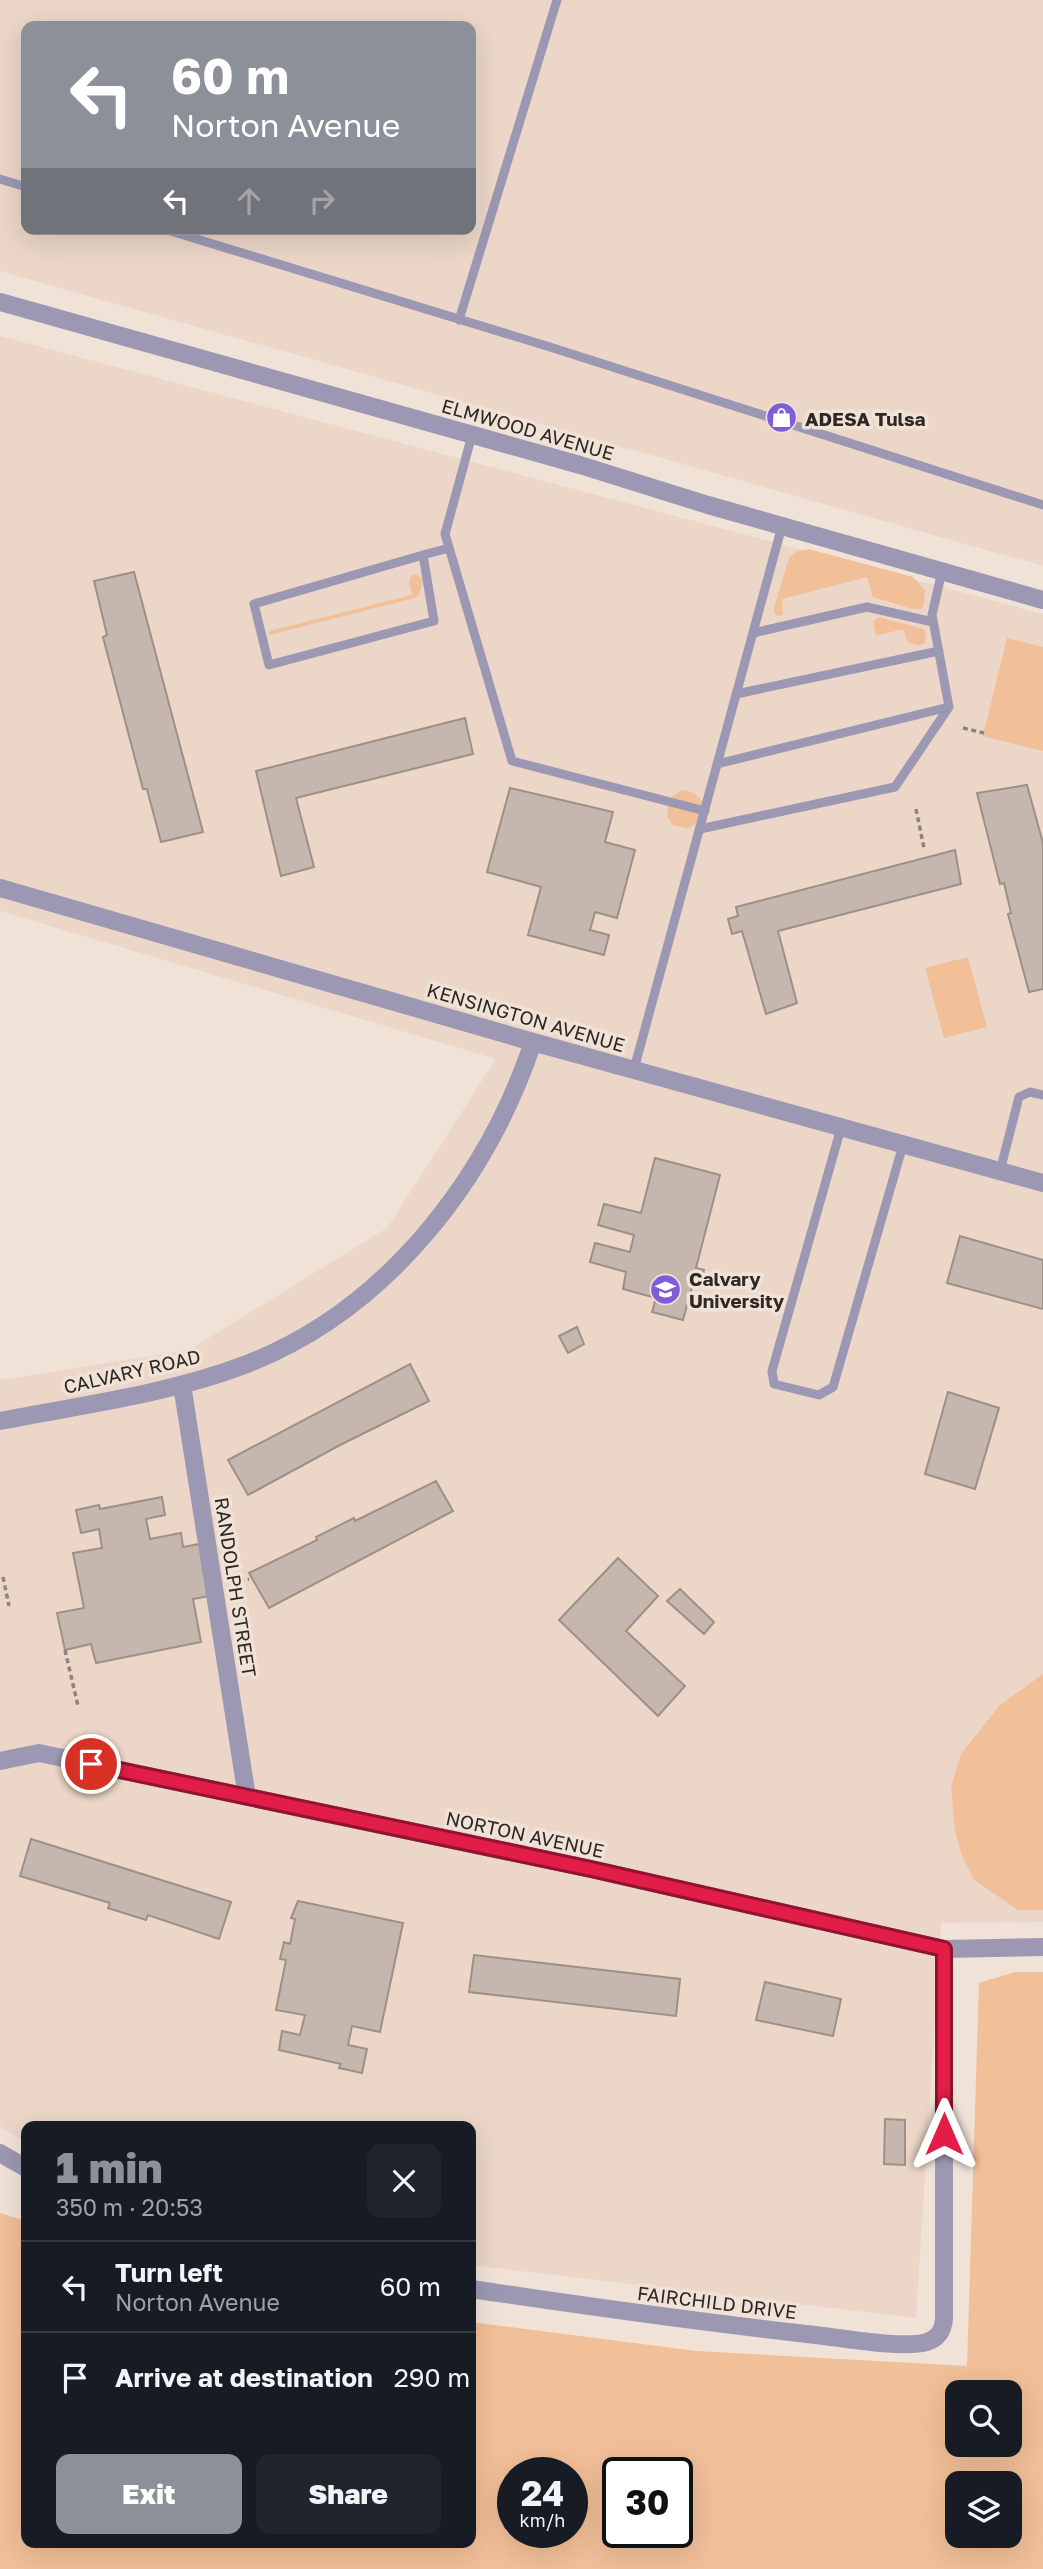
<!DOCTYPE html>
<meta charset="utf-8">
<style>
body{margin:0;font-family:"Golos Text",sans-serif;background:#20242c;color:#f1f3f6;height:100vh;display:flex;flex-direction:column;font-size:26px;white-space:nowrap}
*{box-sizing:border-box;margin:0}
p{font-size:23px;color:#9ea1a6}
.icon{flex:none;width:38px;height:38px;fill:none;stroke:currentColor;stroke-width:2;stroke-linecap:round;stroke-linejoin:round}
.map{position:relative;flex:1;overflow:hidden}
.details{position:absolute;left:21px;top:2121px;width:455px;height:427px;display:flex;flex-direction:column;background:#171b24;border-radius:14px;box-shadow:0 7px 28px #0002}
.details>*{flex:none}
.hud{position:absolute;left:21px;top:21px;width:455px;height:214px;border-radius:14px;box-shadow:0 7px 28px #0002;background:#8c9099;color:#fff;overflow:hidden}
.fabs{position:absolute;left:945px;top:2380px;display:grid;gap:14px}
.fabs a{display:grid;place-items:center;width:77px;height:77px;border-radius:14px;background:#171b24;box-shadow:0 7px 28px #0002;font-size:35px}
.speed{position:absolute;left:497px;top:2457px;display:flex;gap:14px;font-size:35px;font-weight:700;text-align:center}
.speed>*{display:grid;place-content:center;width:91px;height:91px;border-radius:50%;background:#171b24;box-shadow:0 7px 28px #0002;line-height:1}
.speed small{font-size:18px;font-weight:400}
.speed .limit{border:4px solid #111;border-radius:10px;background:#fff;color:#111}
.pin{position:absolute;display:grid;place-items:center;width:60px;height:60px;color:#fff;margin:-30px;border:4px solid #fff;border-radius:50%;box-shadow:0 2px 7px #0007}
.me{position:absolute;width:77px;margin:-38px;rotate:0deg;stroke-linejoin:round;filter:drop-shadow(0 0 5px #0008)}
.turn{display:flex;align-items:center;gap:24px;height:147px;padding:0 35px;font-size:32px}
.turn .icon{width:91px;height:91px;stroke-width:2.5}
.turn b{display:block;font-size:49px;line-height:60px}
.lanes{display:flex;align-items:center;height:66px;padding:0 35px;background:#0003;justify-content:center;gap:35px;direction:ltr}
.lanes .off{opacity:.35}
.round{display:grid;place-items:center;flex:none;width:74px;height:74px;border-radius:14px;background:#20242c}
.headline{display:flex;align-items:center;justify-content:space-between;height:119px;padding:0 35px}
h1{font-size:42px;font-weight:800;line-height:52px;color:#8c9099}
.cta{display:flex;gap:14px;margin-top:auto;padding:14px 35px}
.cta a{flex:1;height:80px;border-radius:14px;background:#8c9099;color:#fff;font-size:28px;font-weight:800;line-height:80px;text-align:center}
.cta a+a{background:#20242c;color:#f1f3f6}
ul{padding:0;list-style:none}
li{display:flex;align-items:center;gap:21px;height:91px;padding:0 35px;border-top:2px solid #363941}
li div{flex:1}
li b{display:block;font-size:26px}
li em{font-style:normal}
.map>svg:first-child{display:block}
.built{fill:#ebd6c7;fill-rule:evenodd}
.green{fill:#f1bf98;fill-rule:evenodd}
.building{fill:#c5b7ad;stroke:#9d9086;stroke-width:2}
.lines{fill:none;stroke-linecap:round;stroke-linejoin:round}
.path{stroke:#8e857d;stroke-width:3.5;stroke-dasharray:5 3.5;stroke-linecap:butt}
.service{stroke:#9c98b3;stroke-width:9}
.minor{stroke:#9c98b3;stroke-width:18}
.route-casing{stroke:#92132f;stroke-width:18}
.route{stroke:#e11d48;stroke-width:12}
.labels{text-anchor:middle;dominant-baseline:central;stroke-width:7;stroke-linejoin:round;paint-order:stroke}
.poi-label{font-size:19px;font-weight:bold;fill:#2d2824;stroke:#f0e2d7;text-anchor:start}
.street-label{font-size:19px;fill:#2d2824;stroke:#f0e2d7}
</style>
<div class="map">
<svg width="1043" height="2569" viewBox="0 0 1043 2569">
<rect width="100%" height="100%" fill="#f0e2d7"/>
<path class="built" d="M0,0H1043V566L0,271ZM26,26H471V229H26Z
M0,336L1043,614V1922L941,1923L916,2318L471,2265V2126H26V2143L0,2126V1380L189,1350L387,1228L496,1059L0,911Z"/>
<path class="green" d="M809,549L913,577L925,590L924,604L921,609H912L873,597L867,577L782,599L783,615L777,616L774,613V608L789,558L798,551Z
M412,575H418L423,580L419,595L415,598L269,635V632L273,630L412,595L409,582Z
M878,617L923,629L926,634L925,643L920,645L908,643L903,629L876,636L873,622Z
M1007,638L1043,647V751L983,736Z
M682,790L694,793L705,804L699,823L687,828L673,825L667,816L669,799Z
M968,957L987,1027L944,1038L925,968Z
M1043,1674V1910H1018L974,1880L961,1853L955,1831L951,1787L961,1754L1000,1705Z
M1015,1972H1043V2569H0V2213L26,2221V2543H471V2322L696,2351L967,2366L979,1983ZM957,2392H1010V2445H957ZM513,2473H572V2532H513ZM618,2473H677V2532H618ZM957,2483H1010V2536H957Z"/>
<path class="building" d="M134,572L203,832L161,842L147,789H143L103,637L107,635L94,581Z
M465,718L473,754L296,798L314,867L281,876L256,771Z
M1027,785L1043,843V989L1029,992L1008,914L1011,913L1004,883L1000,884L977,793Z
M510,788L613,812L605,842L635,850L617,918L595,912L590,930L609,935L604,955L528,935L541,887L487,872Z
M955,850L961,884L778,931L797,1003L766,1014L742,931L732,934L728,919L738,916L736,907Z
M655,1158L720,1175L696,1268L704,1270L701,1282L694,1280L683,1320L652,1312L656,1298L623,1289L626,1272L590,1262L595,1243L630,1252L634,1235L598,1225L604,1204L641,1213Z
M960,1236L1043,1260V1309L947,1283Z
M577,1327L584,1344L568,1353L559,1336Z
M410,1364L429,1401L340,1445L248,1495L228,1460Z
M948,1392L999,1408L975,1489L925,1474Z
M436,1481L453,1511L269,1608L249,1573L317,1540L316,1537L354,1518L355,1521Z
M162,1497L165,1515L146,1519L150,1539L181,1533L183,1547L199,1544L210,1596L193,1599L201,1642L96,1663L91,1644L65,1650L57,1613L84,1608L73,1553L102,1548L99,1529L81,1533L76,1510L99,1505L100,1509Z
M618,1558L658,1596L626,1631L685,1686L658,1716L559,1620Z
M680,1589L714,1622L704,1634L667,1601Z
M31,1839L231,1902L219,1939L148,1915L146,1920L108,1908L110,1903L20,1876Z
M298,1901L403,1923L380,2032L352,2026L348,2045L367,2049L362,2073L339,2068L341,2064L279,2050L282,2031L300,2035L305,2015L276,2010L286,1960L280,1959L284,1942L290,1944L295,1919L291,1918Z
M474,1955L680,1979L676,2016L469,1992Z
M765,1982L841,1999L833,2036L756,2020Z
M885,2119L905,2120V2165L884,2164Z"/>
<g class="lines">
<path class="path" d="M963,728L984,733
M916,809L924,848
M3,1577L9,1606
M231,1582L249,1579
M65,1650L78,1706"/>
<path class="service" d="M0,179L26,187
M164,229L550,347L1043,505
M459,320L557,0
M472,435L445,534L512,761L705,811
M423,555L434,621L269,665L254,604L423,555L449,548
M753,633L867,607L933,622
M736,694L939,651
M717,764L949,707
M700,829L895,787L949,707L932,615L942,571
M634,1069L782,526
M841,1128L772,1371L774,1384L819,1395L833,1387L903,1145
M1000,1171L1019,1097L1030,1092L1043,1095"/>
<path class="minor" d="M0,302L580,465L708,505L1043,600
M0,888L533,1042L1043,1183
M182,1385L247,1797
M0,1421C82,1405 169,1394 247,1364C386,1310 487,1180 533,1042
M0,1761L39,1753L591,1869L944,1949L1043,1947
M0,2153L26,2168
M471,2289C585,2306 700,2322 815,2335C841,2338 904,2349 927,2342C939,2338 943,2330 944,2319V1949"/>
</g>
<g class="lines">
<defs>
<path id="route" d="M91,1764L591,1869L944,1949V2134"/>
</defs>
<use href="#route" class="route-casing"/>
<use href="#route" class="route"/>
</g>
<defs>
<symbol id="shop-disc" viewBox="-11 -11 22 22"><circle r="9.5" fill="#7e5ed8" stroke="#f0e2d7"/><path d="M-5-2.5h2.3a2.7 3.5 0 0 1 5.4 0H5L5.5 6h-11ZM-1.5-2.5h3a1.5 2.3 0 0 0-3 0Z" fill="#fff"/></symbol>
<symbol id="university-disc" viewBox="-11 -11 22 22"><circle r="9.5" fill="#7e5ed8" stroke="#f0e2d7"/><path d="M0-5L7-2L0 1L-7-2ZM-4 1L0 2.5L4 1V4Q0 6-4 4Z" fill="#fff"/></symbol>
</defs>
<g fill-rule="evenodd">
<use href="#shop-disc" x="764" y="400" width="35" height="35"/>
<use href="#university-disc" x="648" y="1272" width="35" height="35"/>
</g>
<g class="labels">
<g class="poi-label">
<text x="805" y="418">ADESA Tulsa</text>
<text x="689" y="1278">Calvary<tspan x="689" dy="22">University</tspan></text>
</g>
<g class="street-label">
<text transform="translate(528 429) rotate(16)">ELMWOOD AVENUE</text>
<text transform="translate(526 1017) rotate(16)">KENSINGTON AVENUE</text>
<text transform="translate(132 1371) rotate(-13)">CALVARY ROAD</text>
<text transform="translate(236 1587) rotate(81)">RANDOLPH STREET</text>
<text transform="translate(525 1834) rotate(12)">NORTON AVENUE</text>
<text transform="translate(717 2302) rotate(7)">FAIRCHILD DRIVE</text>
</g>
</g>
</svg>
<div class="fabs">
<a><svg class="icon" aria-label="search" viewBox="0 0 24 24"><circle cx="10" cy="10" r="6"/><path d="M15 15l6 6"/></svg></a>
<a><svg class="icon" aria-label="layers" viewBox="0 0 24 24"><path d="M12 4l9 5-9 5-9-5zM3 14l9 5 9-5"/></svg></a>
</div>
<div class="speed"><div>24<small>km/h</small></div><div class="limit">30</div></div>
<div class="pin" style="left:91px;top:1764px;background:#d93025"><svg class="icon" aria-label="arrive" viewBox="0 0 24 24"><path d="M6 21V4h12l-3 4 3 4H6"/></svg></div>
<svg class="me" style="left:944px;top:2134px" viewBox="-20 -20 40 40"><path d="M0-17L14 15 0 8-14 15z" fill="#e11d48" stroke="#fff" stroke-width="4"/></svg>
<div class="hud">
<div class="turn"><svg class="icon" aria-label="left" viewBox="0 0 24 24"><path d="M17 20v-9H6M10 6l-5 5 5 5"/></svg><div><b>60 m</b>Norton Avenue</div></div>
<div class="lanes"><svg class="icon" aria-label="left" viewBox="0 0 24 24"><path d="M17 20v-9H6M10 6l-5 5 5 5"/></svg><svg class="icon off" aria-label="ahead" viewBox="0 0 24 24"><path d="M12 20V5M6 11l6-6 6 6"/></svg><svg class="icon off" aria-label="right" viewBox="0 0 24 24"><path d="M7 20v-9h11M14 6l5 5-5 5"/></svg></div>
</div>
<section class="details">
<div class="headline"><div><h1>1 min</h1><p>350 m · 20:53</p></div><a class="round"><svg class="icon" aria-label="close" viewBox="0 0 24 24"><path d="M6 6l12 12M18 6L6 18"/></svg></a></div>
<ul>
<li><svg class="icon" aria-label="left" viewBox="0 0 24 24"><path d="M17 20v-9H6M10 6l-5 5 5 5"/></svg><div><b>Turn left</b><p>Norton Avenue</p></div><em>60 m</em></li>
<li><svg class="icon" aria-label="arrive" viewBox="0 0 24 24"><path d="M6 21V4h12l-3 4 3 4H6"/></svg><div><b>Arrive at destination</b></div><em>290 m</em></li>
</ul>
<div class="cta"><a>Exit</a><a>Share</a></div>
</section>
</div>
